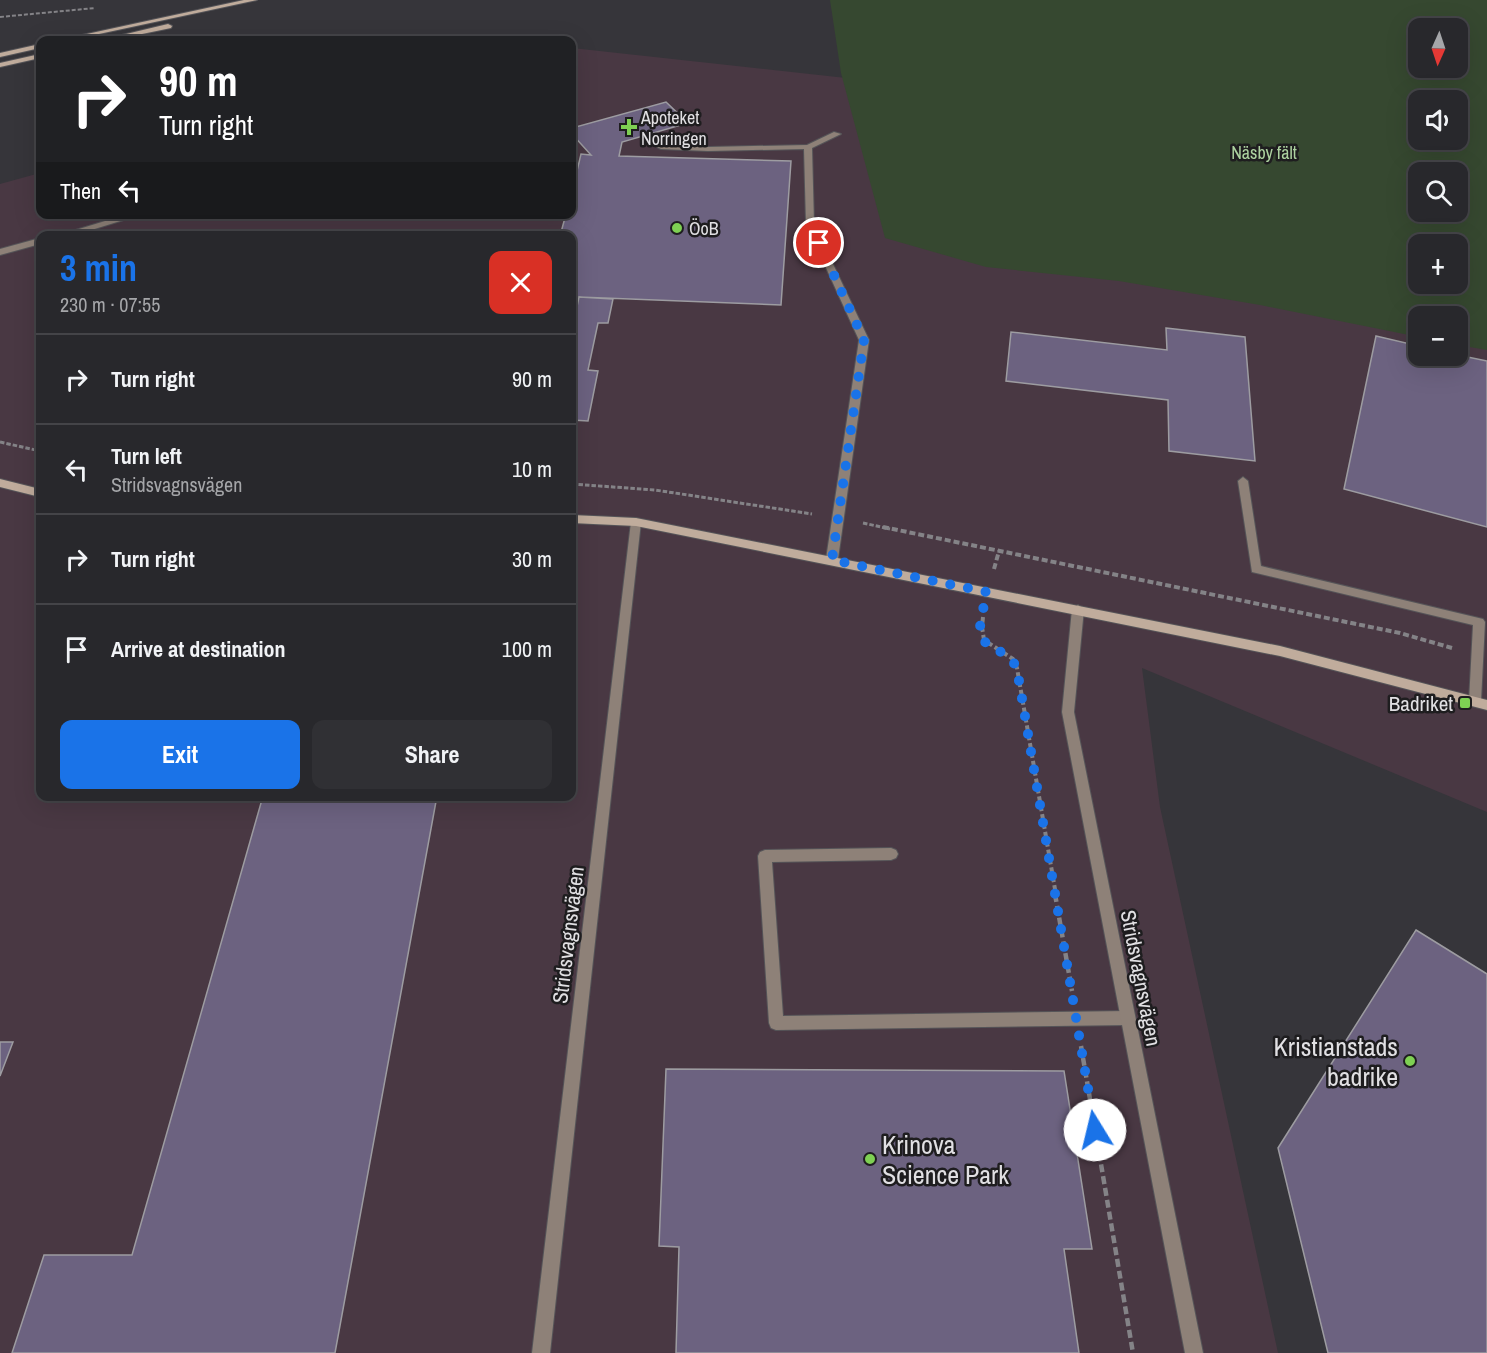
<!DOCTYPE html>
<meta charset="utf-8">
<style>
body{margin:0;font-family:"Archivo Narrow",sans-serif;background:#303034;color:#f1f3f6;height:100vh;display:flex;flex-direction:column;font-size:22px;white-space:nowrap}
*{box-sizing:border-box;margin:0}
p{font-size:20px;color:#a5a6a9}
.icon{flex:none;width:33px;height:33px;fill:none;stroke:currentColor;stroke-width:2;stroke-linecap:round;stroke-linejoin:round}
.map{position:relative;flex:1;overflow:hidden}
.panel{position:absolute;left:36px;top:231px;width:540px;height:570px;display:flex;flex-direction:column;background:#28282c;border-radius:12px;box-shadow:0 6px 24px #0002,0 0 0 2px #444448}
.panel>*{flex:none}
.guide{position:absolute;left:36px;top:36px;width:540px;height:183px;border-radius:12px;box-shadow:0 6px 24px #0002,0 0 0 2px #444448;background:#202124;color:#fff;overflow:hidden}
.needle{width:39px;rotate:183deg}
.fabs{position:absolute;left:1408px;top:18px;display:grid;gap:12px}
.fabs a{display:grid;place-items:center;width:60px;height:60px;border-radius:12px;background:#28282c;box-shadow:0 6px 24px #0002,0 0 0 2px #444448;font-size:30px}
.pin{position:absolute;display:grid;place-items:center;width:51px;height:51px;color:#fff;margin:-26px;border:3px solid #fff;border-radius:50%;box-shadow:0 2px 6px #0007}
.me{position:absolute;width:66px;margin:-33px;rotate:351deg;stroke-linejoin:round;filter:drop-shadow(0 0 4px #0008)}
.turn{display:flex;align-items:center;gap:21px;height:126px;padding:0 24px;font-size:27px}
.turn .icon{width:78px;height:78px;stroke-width:2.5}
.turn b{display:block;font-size:42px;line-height:51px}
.then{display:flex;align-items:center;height:57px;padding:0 24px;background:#0003;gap:12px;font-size:22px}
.round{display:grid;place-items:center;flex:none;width:63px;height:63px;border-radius:12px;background:#303034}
.overview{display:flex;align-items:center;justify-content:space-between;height:102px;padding:0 24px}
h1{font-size:36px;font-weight:700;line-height:45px;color:#1a73e8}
.action{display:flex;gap:12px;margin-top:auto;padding:12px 24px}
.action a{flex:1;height:69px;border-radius:12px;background:#1a73e8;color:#fff;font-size:24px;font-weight:700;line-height:69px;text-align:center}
.action a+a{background:#303034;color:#f1f3f6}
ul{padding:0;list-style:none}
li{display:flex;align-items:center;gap:18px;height:90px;padding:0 24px;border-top:2px solid #444448}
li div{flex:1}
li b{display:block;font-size:22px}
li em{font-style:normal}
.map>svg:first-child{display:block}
.commercial{fill:#493843;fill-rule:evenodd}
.green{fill:#364830;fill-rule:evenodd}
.building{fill:#6c6280;stroke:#9d9ca1;stroke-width:1.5}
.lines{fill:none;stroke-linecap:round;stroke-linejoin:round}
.lane-casing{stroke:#555458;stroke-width:2}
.street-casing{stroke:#555458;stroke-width:2}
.secondary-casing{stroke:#555458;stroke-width:2}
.path-far3{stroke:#848387;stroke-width:2;stroke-dasharray:4 2;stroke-linecap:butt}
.path-far2{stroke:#848387;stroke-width:3;stroke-dasharray:4.5 2;stroke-linecap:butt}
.path-far1{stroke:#848387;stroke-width:4;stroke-dasharray:6 3;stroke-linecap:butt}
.path{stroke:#848387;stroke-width:4.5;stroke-dasharray:8 4;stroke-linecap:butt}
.lane{fill:#8e8178;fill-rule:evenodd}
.street{fill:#8e8178;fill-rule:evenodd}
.secondary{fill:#c0ac9c;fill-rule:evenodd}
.route{stroke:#1a73e8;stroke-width:10;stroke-dasharray:0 18}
.poi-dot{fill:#7ed053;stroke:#1e1d1f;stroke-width:2}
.labels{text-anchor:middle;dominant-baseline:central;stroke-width:5;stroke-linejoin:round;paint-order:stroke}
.far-poi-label{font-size:18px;fill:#e1e0e3;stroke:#1e1d1f;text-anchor:start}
.far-park-label{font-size:18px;fill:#add2a0;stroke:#1e1d1f}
.poi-label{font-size:21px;fill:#e1e0e3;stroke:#1e1d1f;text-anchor:end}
.street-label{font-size:21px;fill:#e1e0e3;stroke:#1e1d1f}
.near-poi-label{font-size:26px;fill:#e1e0e3;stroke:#1e1d1f;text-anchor:end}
</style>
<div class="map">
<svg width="1487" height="1353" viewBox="0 0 1487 1353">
<rect width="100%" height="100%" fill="#36353a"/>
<path class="commercial" d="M572,48L846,78L1419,328V356H1458V335L1487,340V812L1142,668L1160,807L1278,1353H0V184L40,173V214H572ZM40,236H572V796H40Z"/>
<path class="green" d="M830,0H1487V350L1458,345V316H1419V337L1260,305L1119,281L986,267L885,238L841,73ZM1419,28H1458V68H1419ZM1419,100H1458V140H1419ZM1419,172H1458V212H1419ZM1419,244H1458V284H1419Z"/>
<path class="building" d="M666,102L688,123L622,142L619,156L791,161L781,305L579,297L572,330V236H560L566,214H572V192L581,154L591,155L572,134V128Z
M579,297L613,299L608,323H598L588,370L598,371L588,421L572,420V330Z
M1166,328L1245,337L1255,461L1169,451L1168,400L1006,381L1011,332L1167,350Z
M1376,336L1419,346V356L1458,355L1487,361V527L1344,489Z
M263,796H437L335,1353H12L44,1255H132Z
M1416,930L1487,974V1353H1328L1278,1148Z
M0,1042H13L0,1076Z
M666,1069L1064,1071L1092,1249H1064L1079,1353H676L679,1247L659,1246Z"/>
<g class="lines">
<defs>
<path id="lane" d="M834,132L841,134L812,148L814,224L869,340L838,559L832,563L826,559L859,340L806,224L804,149L708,151L661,149L657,147L661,145L708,147L807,145Z
M1243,477L1248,481L1261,566L1483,619L1485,622L1481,701L1479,704H1471L1469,701L1473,625L1252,572L1238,481Z
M891,848L896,850L898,854L896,858L891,860L772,862L783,1016L1128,1011L1133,1013L1135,1018L1133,1023L1128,1025L776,1030L771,1028L769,1023L758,856L760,852L765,850Z"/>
<path id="street" d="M128,214H143L72,236H56Z
M40,238V244L0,255V249Z
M636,518L641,522L550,1353H532L631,522Z
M1078,605L1084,609L1074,712L1203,1353H1185L1062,712L1072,609Z"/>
<path id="secondary" d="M244,0H257L71,40H59Z
M168,24L172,26L171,28L113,40H101Z
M40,44V48L0,57V53Z
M40,54V58L0,67V63Z
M0,479L40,489V497L0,487Z
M572,515L636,518L1280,646L1487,700V710L1280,656L636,526L572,523Z"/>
</defs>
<use href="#lane" class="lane-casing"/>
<use href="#street" class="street-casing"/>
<use href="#secondary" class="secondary-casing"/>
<path class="path-far3" d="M0,17L95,8"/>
<path class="path-far2" d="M0,442L40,451
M572,484L655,490L812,514
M863,523L890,529"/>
<path class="path-far1" d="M883,527L1400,633L1452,648
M994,569L999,551
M983,617L982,627L984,640L1013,659L1017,668L1056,895"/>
<path class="path" d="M1055,894L1072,991
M1081,1046L1133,1353"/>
<use href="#lane" class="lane"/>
<use href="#street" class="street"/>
<use href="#secondary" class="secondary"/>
</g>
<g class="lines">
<path class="route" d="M819,243L864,340L832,560L987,592C985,604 980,617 980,630C979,649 1009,648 1017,669L1095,1130"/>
</g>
<g class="poi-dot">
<path d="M626 118h6v6h6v6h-6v6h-6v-6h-6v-6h6z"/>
<circle cx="677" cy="228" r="6"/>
<rect x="1459" y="697" width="12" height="12" rx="3"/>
<circle cx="1410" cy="1061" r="6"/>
<circle cx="870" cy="1159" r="6"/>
</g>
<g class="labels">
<g class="far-poi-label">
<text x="641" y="117">Apoteket<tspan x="641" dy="21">Norringen</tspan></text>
<text x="689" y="228">ÖoB</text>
</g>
<g class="far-park-label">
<text x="1264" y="152">Näsby fält</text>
</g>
<g class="poi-label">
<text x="1453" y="703">Badriket</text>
</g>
<g class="street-label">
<text transform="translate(568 935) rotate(-83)">Stridsvagnsvägen</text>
<text transform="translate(1141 978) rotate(79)">Stridsvagnsvägen</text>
</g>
<g class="near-poi-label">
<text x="1398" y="1046">Kristianstads<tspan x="1398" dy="30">badrike</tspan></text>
<text x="882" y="1144" text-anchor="start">Krinova<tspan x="882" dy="30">Science Park</tspan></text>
</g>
</g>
</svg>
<div class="fabs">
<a><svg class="needle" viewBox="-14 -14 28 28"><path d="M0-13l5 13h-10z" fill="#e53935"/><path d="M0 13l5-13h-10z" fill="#a5a6a9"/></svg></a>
<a><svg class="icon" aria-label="sound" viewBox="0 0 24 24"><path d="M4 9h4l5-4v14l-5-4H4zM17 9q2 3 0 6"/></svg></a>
<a><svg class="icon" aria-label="search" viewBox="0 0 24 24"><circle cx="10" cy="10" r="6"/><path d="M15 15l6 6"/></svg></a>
<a>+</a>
<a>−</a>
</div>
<div class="pin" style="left:819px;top:243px;background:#d93025"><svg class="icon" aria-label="arrive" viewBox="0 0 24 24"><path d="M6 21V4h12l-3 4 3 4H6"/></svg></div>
<svg class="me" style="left:1095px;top:1130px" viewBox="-20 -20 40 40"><circle r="19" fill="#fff"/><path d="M0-13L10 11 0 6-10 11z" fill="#1a73e8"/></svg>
<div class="guide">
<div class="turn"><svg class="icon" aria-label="right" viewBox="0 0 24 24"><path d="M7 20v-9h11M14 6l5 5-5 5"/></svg><div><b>90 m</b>Turn right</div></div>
<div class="then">Then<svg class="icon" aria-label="left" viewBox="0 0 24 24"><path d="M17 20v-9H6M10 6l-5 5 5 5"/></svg></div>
</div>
<section class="panel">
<div class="overview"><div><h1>3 min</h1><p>230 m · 07:55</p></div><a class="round" style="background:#d93025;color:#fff"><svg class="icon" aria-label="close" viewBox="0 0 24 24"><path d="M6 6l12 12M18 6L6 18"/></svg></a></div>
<ul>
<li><svg class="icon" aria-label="right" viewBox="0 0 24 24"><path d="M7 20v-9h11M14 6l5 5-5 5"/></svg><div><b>Turn right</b></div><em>90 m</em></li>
<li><svg class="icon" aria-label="left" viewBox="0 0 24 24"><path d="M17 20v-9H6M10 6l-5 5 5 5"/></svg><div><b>Turn left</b><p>Stridsvagnsvägen</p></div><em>10 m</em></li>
<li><svg class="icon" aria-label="right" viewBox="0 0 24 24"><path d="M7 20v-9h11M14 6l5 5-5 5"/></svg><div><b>Turn right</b></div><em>30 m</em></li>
<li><svg class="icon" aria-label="arrive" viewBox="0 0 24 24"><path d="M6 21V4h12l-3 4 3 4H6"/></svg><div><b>Arrive at destination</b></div><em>100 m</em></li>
</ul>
<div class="action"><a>Exit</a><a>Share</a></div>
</section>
</div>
